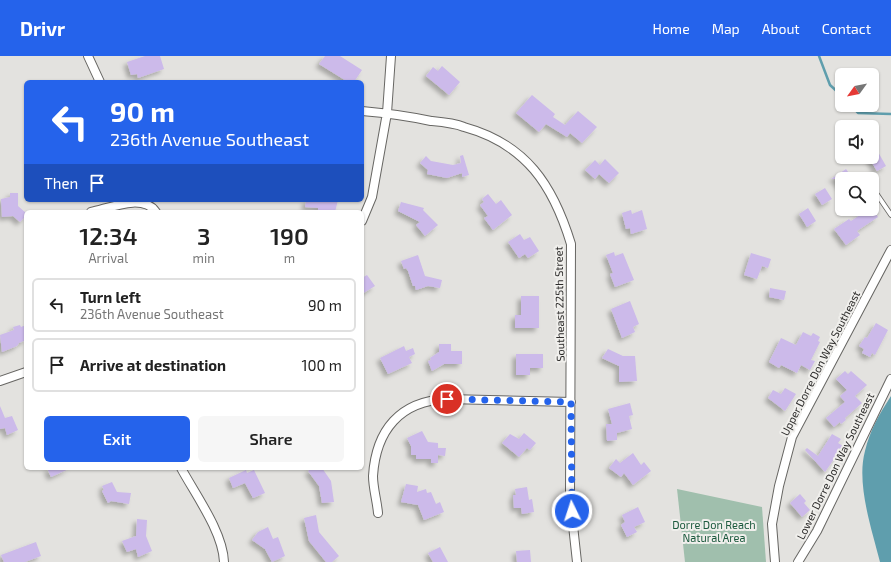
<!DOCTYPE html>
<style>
body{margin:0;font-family:"Exo 2",sans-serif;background:#f6f6f6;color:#222;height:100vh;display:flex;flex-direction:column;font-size:15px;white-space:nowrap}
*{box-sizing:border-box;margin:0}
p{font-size:13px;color:#767676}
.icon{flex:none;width:22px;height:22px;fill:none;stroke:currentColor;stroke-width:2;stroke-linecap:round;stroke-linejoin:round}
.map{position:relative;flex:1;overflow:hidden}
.details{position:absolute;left:24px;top:154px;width:340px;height:260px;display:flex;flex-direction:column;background:#fff;border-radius:6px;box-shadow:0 1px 3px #0004}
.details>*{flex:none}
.hud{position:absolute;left:24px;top:24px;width:340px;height:122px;border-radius:6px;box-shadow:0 1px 3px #0004;background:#2563eb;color:#fff;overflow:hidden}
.needle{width:26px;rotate:237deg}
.buttons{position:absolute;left:835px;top:12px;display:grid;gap:8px}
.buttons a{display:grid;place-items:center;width:44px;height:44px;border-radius:6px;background:#fff;box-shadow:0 1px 3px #0004;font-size:20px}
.pin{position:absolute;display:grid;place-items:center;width:34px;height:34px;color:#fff;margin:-17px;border:2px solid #fff;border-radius:50%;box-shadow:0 1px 4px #0007}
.me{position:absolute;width:44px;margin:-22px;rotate:356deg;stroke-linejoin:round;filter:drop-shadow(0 0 3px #0008)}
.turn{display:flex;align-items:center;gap:14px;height:84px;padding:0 20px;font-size:18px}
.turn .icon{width:52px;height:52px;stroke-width:2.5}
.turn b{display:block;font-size:28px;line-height:34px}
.then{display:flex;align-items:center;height:38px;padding:0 20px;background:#0003;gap:8px;font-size:15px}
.eta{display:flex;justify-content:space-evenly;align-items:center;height:68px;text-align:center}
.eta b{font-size:24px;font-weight:600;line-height:28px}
.button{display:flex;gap:8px;margin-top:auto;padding:8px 20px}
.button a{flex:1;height:46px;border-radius:6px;background:#2563eb;color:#fff;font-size:16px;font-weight:600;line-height:46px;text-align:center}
.button a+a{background:#f6f6f6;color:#222}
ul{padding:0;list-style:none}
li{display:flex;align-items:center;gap:12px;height:54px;margin:0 8px 6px;padding:0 12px;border:2px solid #e0e0e0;border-radius:6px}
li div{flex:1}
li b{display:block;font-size:15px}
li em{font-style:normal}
header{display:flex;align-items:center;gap:24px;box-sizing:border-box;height:56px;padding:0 20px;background:#2563eb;color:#fff}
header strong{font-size:19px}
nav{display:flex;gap:22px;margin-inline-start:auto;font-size:14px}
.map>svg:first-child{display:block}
.green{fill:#a0bfad}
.water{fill:#5f9ead}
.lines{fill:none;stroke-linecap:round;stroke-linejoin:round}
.stream{stroke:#5f9ead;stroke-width:2.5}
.building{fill:#ccbaea;filter:url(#shadow)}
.lane-casing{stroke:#676663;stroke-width:5.5}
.street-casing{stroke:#676663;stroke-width:10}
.lane{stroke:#fff;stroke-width:4}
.street{stroke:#fff;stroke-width:8}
.route{stroke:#2563eb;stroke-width:7;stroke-dasharray:0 12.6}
.labels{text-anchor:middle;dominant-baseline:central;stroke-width:4;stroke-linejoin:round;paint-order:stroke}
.street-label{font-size:11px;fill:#2c2b2a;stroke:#f0efec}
.park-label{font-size:11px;fill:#1c5a3e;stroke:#f0efec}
</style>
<header>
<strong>Drivr</strong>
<nav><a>Home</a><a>Map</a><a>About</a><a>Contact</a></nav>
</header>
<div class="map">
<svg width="891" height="506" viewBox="0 0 891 506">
<defs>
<filter id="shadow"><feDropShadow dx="-3.5" dy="3.5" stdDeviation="2" flood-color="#0004"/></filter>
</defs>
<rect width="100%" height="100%" fill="#e3e2df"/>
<path class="green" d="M677,433L762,451L766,506H685Z"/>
<path class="water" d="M891,340V506H880C872,474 856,428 865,395C870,374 880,357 891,340Z"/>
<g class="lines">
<path class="stream" d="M819,0L830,29L842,40
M851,49L858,57L891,58"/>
</g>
<path class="building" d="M145,0H160L164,13L138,22L137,18L131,19L127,6Z
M325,0H340L362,14L354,26H348L319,8Z
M442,10L460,26L449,39L426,20L433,11L438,15Z
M532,39L555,58L553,61L565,69L578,55L597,71L582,87L570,77L567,81L546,68L539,76L516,57Z
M878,96L886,110L877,115L869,102Z
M463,99L469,119L462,121V117L447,122L427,118L428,114L420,107L426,100L431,105L453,109L461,107L460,100Z
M605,103L619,117L609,127L599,118L595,123L585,114L595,104L600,109Z
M846,113L853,123H842V133L835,123H831Z
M825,132L832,143L822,149L815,138Z
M10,137H18V150L26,157V160L20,166L13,160L2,161L1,143L10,141Z
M488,138L496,148L501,144L512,159L493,174L484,162L488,160L480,149L484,146L482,143Z
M306,144H338L335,156L318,155V152L305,151Z
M401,146L424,152L423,154L438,169L425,180L416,169L420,166L398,155Z
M808,152L816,165L807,171L799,158Z
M869,153H872L878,161L857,175L860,179L846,189L834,173L849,163L851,165Z
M631,154L632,158L642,154L647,173L631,178L630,172L626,173L622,157Z
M520,178L524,184L530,181L539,195L528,202L525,198L519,202L508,186Z
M614,196L615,200L623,197L634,224L615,231L610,218L613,217L606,199Z
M751,197L771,203L768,212L762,210L757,223L744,219Z
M418,199L425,220L442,224L440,232L428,230L416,234L415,230H413L408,215L406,212L404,213L401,205Z
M367,219L375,230L362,238V222Z
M770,232L786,235L784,244L769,241Z
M521,240H539V272H515V259H521Z
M630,245L639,268L633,271L635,276L622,282L611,253Z
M876,267L888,274L875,299L872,297L870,301L862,297L864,293L859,290L865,281L867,282Z
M20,269L21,271L26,269V284L19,287L17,290L2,296L0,279L14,274L13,271Z
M803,276L811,280L813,277L820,281L818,285L820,286L811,304L815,305L810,314L801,309L797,317L781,309L779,312L769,306L781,282L796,289Z
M439,288H451V295H462V308H444L432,315L428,305L431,304L430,302L439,296Z
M404,290L406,295L413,292L415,298L409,301L412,307L388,318L380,302Z
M608,293L623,300H635L637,325L619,326V310L602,302Z
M516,298H543V312H530V319H516Z
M845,315L848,318L851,315L867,329L855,340L862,347L845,362L846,364L841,368L840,366L834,371L826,362L845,346L840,340L847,334L836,323Z
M785,332L796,338L785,355L768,342L773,334L781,338Z
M630,347L633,359L629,360L632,373L617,377V384L607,385L606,368H612L608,353Z
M0,350L5,362L12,360L18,374L7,379L5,372L0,373Z
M422,375L428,386L438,387V392H446L445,400L438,399V407H431V403H416V399H411V390L407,382Z
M524,377L536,387L530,394L527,392L519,401L502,387L510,378L519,383Z
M832,378L841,383L838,387L843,390L825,416L805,394L807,392L818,400Z
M633,397L641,409L644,406L651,415L633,429L624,417L621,421L609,412L616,403L620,407Z
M47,412H71L51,421Z
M312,412H322L331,425L334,446L322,447L319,430L308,415Z
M246,414L247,417L254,414L265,437L253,442L245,427L233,432L229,422Z
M112,426L117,436L131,437L129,448L111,445L108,447L102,435L104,434L102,430Z
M406,428L418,430L417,436L426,433L427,437L431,436L436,448L440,446L444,456L424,464L418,449L401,446Z
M527,431L529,444L532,443L534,456L522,458L521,452H514L513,439H516L515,433Z
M800,438L806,445L804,447L810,454L802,461L790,447Z
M638,451L645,466L634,471L637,476L627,481L621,469L625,466L622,459Z
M316,459L319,476L339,500L332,506H326L309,485L304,462Z
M137,463L147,464L146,480L152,495L138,501L136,493L127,496L122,485L136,480Z
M268,471L273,483L278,481L285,500L272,506L265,493L252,484L258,476Z
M36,486L41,500L25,506H4L1,499Z
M440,491L448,506H433L428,497Z
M530,494L531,506H517L516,495Z"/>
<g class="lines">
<defs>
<path id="lane" d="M872,131L891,159"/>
<path id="street" d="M88,0L100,26
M362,55C385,57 408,60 431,65C442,66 454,67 464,71C526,88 553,129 571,188L570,442L577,506
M91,156C110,152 143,137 156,156
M362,165L372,141L387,57L391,0
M0,325L26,316
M181,412C195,438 223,476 224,506
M378,457C377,445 373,432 373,420C376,374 400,345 447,343L571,346
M775,506L772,468L779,430L792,381L891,194
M798,506L817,475L891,323"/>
</defs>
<use href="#lane" class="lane-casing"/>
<use href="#street" class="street-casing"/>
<use href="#lane" class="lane"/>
<use href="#street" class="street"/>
</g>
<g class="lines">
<path class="route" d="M447,343L571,346L572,455"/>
</g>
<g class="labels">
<g class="street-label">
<text transform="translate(559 248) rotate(-91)">Southeast 225th Street</text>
<text transform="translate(820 307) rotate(-63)">Upper Dorre Don Way Southeast</text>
<text transform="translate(835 410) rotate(-64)">Lower Dorre Don Way Southeast</text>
</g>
<g class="park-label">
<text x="714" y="468">Dorre Don Reach<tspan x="714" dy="13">Natural Area</tspan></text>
</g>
</g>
</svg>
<div class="buttons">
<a><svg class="needle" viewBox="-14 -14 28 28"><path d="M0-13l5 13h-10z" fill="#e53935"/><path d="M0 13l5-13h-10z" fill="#767676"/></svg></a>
<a><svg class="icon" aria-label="sound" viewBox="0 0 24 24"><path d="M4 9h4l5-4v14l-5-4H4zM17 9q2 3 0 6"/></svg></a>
<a><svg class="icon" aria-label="search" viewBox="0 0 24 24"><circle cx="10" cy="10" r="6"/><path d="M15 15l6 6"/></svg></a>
</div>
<div class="pin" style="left:447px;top:343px;background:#d93025"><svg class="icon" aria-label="arrive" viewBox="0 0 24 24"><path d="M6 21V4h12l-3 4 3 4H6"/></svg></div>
<svg class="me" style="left:572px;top:455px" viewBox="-20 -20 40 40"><circle r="17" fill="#2563eb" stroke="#fff" stroke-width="3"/><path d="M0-11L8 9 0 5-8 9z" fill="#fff"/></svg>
<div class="hud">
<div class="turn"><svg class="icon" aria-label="left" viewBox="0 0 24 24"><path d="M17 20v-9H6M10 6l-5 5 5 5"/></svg><div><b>90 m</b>236th Avenue Southeast</div></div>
<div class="then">Then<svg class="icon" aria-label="arrive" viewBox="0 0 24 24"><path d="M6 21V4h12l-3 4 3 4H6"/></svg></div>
</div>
<section class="details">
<div class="eta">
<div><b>12:34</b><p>Arrival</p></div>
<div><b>3</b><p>min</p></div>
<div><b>190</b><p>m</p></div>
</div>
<ul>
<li><svg class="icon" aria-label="left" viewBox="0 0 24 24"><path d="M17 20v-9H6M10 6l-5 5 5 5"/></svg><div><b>Turn left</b><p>236th Avenue Southeast</p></div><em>90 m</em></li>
<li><svg class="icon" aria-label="arrive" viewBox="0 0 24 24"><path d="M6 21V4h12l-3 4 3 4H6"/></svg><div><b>Arrive at destination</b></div><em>100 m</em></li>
</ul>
<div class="button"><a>Exit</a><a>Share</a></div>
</section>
</div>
